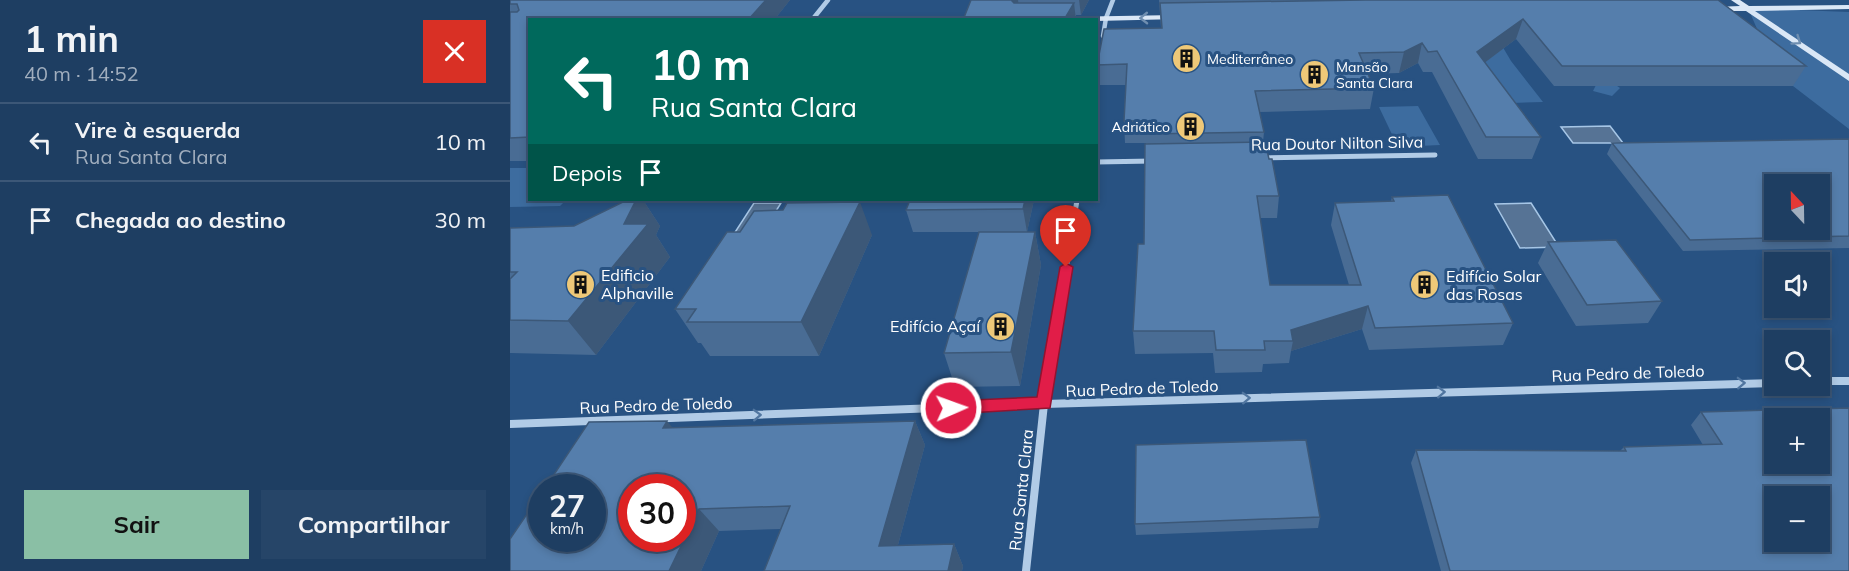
<!DOCTYPE html>
<html lang="pt">
<meta charset="utf-8">
<style>
body{margin:0;font-family:Mulish,sans-serif;background:#264568;color:#f1f3f6;height:100vh;display:flex;flex-direction:column;font-size:22px;white-space:nowrap}
*{box-sizing:border-box;margin:0}
p{font-size:20px;color:#a1aebe}
.icon{flex:none;width:33px;height:33px;fill:none;stroke:currentColor;stroke-width:2;stroke-linecap:round;stroke-linejoin:round}
.map{position:relative;flex:1;overflow:hidden}
.sheet{display:flex;flex-direction:column;background:#1e3e62;width:510px}
.sheet>*{flex:none}
.banner{position:absolute;left:18px;top:18px;width:570px;height:183px;border-radius:0px;box-shadow:0 3px 9px #0003,0 0 0 2px #3c5777;background:#00695c;color:#fff;overflow:hidden}
.needle{width:39px;rotate:338deg}
.tools{position:absolute;left:1254px;top:174px;display:grid;gap:12px}
.tools a{display:grid;place-items:center;width:66px;height:66px;border-radius:0px;background:#1e3e62;box-shadow:0 3px 9px #0003,0 0 0 2px #3c5777;font-size:30px}
.speed{position:absolute;left:18px;top:474px;display:flex;gap:12px;font-size:30px;font-weight:700;text-align:center}
.speed>*{display:grid;place-content:center;width:78px;height:78px;border-radius:50%;background:#1e3e62;box-shadow:0 3px 9px #0003,0 0 0 2px #3c5777;line-height:1}
.speed small{font-size:15px;font-weight:400}
.speed .limit{border:9px solid #d22;background:#fff;color:#111}
.pin{position:absolute;display:grid;place-items:center;width:51px;height:51px;color:#fff;margin:-62px -26px;border-radius:50% 50% 50% 0;rotate:-45deg;box-shadow:0 0 6px #0007}
.pin .icon{rotate:45deg}
.me{position:absolute;width:66px;margin:-33px;rotate:88deg;stroke-linejoin:round;filter:drop-shadow(0 0 4px #0008)}
.turn{display:flex;align-items:center;gap:21px;height:126px;padding:0 24px;font-size:27px}
.turn .icon{width:78px;height:78px;stroke-width:2.5}
.turn b{display:block;font-size:42px;line-height:51px}
.then{display:flex;align-items:center;height:57px;padding:0 24px;background:#0003;gap:12px;font-size:22px}
.round{display:grid;place-items:center;flex:none;width:63px;height:63px;border-radius:0px;background:#264568}
.overview{display:flex;align-items:center;justify-content:space-between;height:102px;padding:0 24px}
h1{font-size:36px;font-weight:700;line-height:45px}
.button{display:flex;gap:12px;margin-top:auto;padding:12px 24px}
.button a{flex:1;height:69px;border-radius:0px;background:#8abfa5;color:#111;font-size:24px;font-weight:700;line-height:69px;text-align:center}
.button a+a{background:#264568;color:#f1f3f6}
ul{padding:0;list-style:none}
li{display:flex;align-items:center;gap:18px;height:78px;padding:0 24px;border-top:2px solid #3c5777}
li div{flex:1}
li b{display:block;font-size:22px}
li em{font-style:normal}
main{display:flex;flex:1;min-height:0}
.map>svg:first-child{display:block}
.green{fill:#3d6c9f}
.water{fill:#567395;stroke:#a6c6e6;stroke-width:1.5}
.lines{fill:none;stroke-linecap:round;stroke-linejoin:round}
.street-far2{stroke:#b1cbe6;stroke-width:4.5}
.street-far1{stroke:#b1cbe6;stroke-width:5}
.street{stroke:#b1cbe6;stroke-width:8}
.secondary{fill:#dae7f6;fill-rule:evenodd}
.wall{fill:#496c94}
.shaded-wall{fill:#3c5878}
.building{fill:#557eac;stroke:#3c5878;stroke-width:1.5;fill-rule:evenodd}
.oneway{stroke:#6f8eb0}
.oneway2{stroke:#5176a0}
.route{fill:#e11d48;stroke:#92132f;stroke-width:1.5}
.labels{text-anchor:middle;dominant-baseline:central;stroke-width:6;stroke-linejoin:round;paint-order:stroke}
.far-poi-label{font-size:14px;fill:#fff;stroke:#285282;text-anchor:start}
.street-label{font-size:16px;fill:#fff;stroke:#285282}
.poi-label{font-size:16px;fill:#fff;stroke:#285282;text-anchor:start}
</style>
<main>
<section class="sheet">
<div class="overview"><div><h1>1 min</h1><p>40 m · 14:52</p></div><a class="round" style="background:#d93025;color:#fff"><svg class="icon" aria-label="close" viewBox="0 0 24 24"><path d="M6 6l12 12M18 6L6 18"/></svg></a></div>
<ul>
<li><svg class="icon" aria-label="left" viewBox="0 0 24 24"><path d="M17 20v-9H6M10 6l-5 5 5 5"/></svg><div><b>Vire à esquerda</b><p>Rua Santa Clara</p></div><em>10 m</em></li>
<li><svg class="icon" aria-label="arrive" viewBox="0 0 24 24"><path d="M6 21V4h12l-3 4 3 4H6"/></svg><div><b>Chegada ao destino</b></div><em>30 m</em></li>
</ul>
<div class="button"><a>Sair</a><a>Compartilhar</a></div>
</section>
<div class="map">
<svg width="1339" height="571" viewBox="0 0 1339 571">
<rect width="100%" height="100%" fill="#285282"/>
<path class="green" d="M1238,8L1339,12V129L1266,73Z
M1042,25L1091,75L1110,88L1102,96L1083,91L1087,83L1045,39H988L1001,61L1033,102L1001,103L954,37Z
M908,106L930,145L888,147L869,107Z
M0,168H19L20,200H56L50,206L0,207Z"/>
<path class="water" d="M1100,126L1113,143H1063L1051,127Z
M244,203H271L248,240H220Z
M1021,203L1049,247L1010,248L985,204Z"/>
<g class="lines">
<path class="street-far2" d="M302,20L318,0
M593,36L596,18L603,0"/>
<path class="street-far1" d="M752,158L925,155
M586,162L643,161
M547,326L567,200"/>
<path class="street" d="M1310,381H1339
M0,424L534,404L1264,383
M516,571L534,404L547,324"/>
<path class="secondary" d="M1221,0H1230L1239,6L1339,5V9L1245,11L1339,74V81L1236,11H1205L1201,9L1205,7L1230,6Z
M666,15H669V19L586,21L547,19L551,17Z"/>
</g>
<path class="wall" d="M0,0H280L264,20H20V161H0Z
M461,0H579L571,15H566V20H453Z
M649,0H1208L1296,66L1283,86H1044L1006,39L974,63L1031,137L1022,159H968L922,72H913L908,63L889,73L858,74L864,88L860,109L749,112L754,132L753,142L759,159L769,196L767,218H750L760,285H839L821,225L825,203L881,201L882,197L1003,323L993,345L859,350L852,329L781,351L779,363L753,364L752,372L705,373L703,353L625,354L623,331L634,244L636,143H615L614,121L616,85H586V57L651,28Z
M1339,139V248L1173,251L1097,154L1102,143Z
M117,200H133L150,226L146,235L160,257L86,355L0,353V228L64,226Z
M524,200L517,232H525L531,265L510,386L445,387L434,353L469,232H403L396,210Z
M362,235L309,356H200L191,343H188L165,309Z
M1038,242L1152,301L1138,323L1066,326L1028,263Z
M1191,412L1339,571H931L901,463L906,450L1110,451L1114,447L1193,445L1181,425Z
M405,421L415,445L388,545L444,544L453,566L452,571H254L271,529L209,531L191,571H0L163,428Z
M810,517L808,528L626,535L625,524Z"/>
<path class="shaded-wall" d="M256,0H280L264,20H238Z
M502,0H508L510,16L502,1Z
M569,0H579L571,15Z
M564,3L566,20H554Z
M1013,19L1006,39L961,73L967,52Z
M912,43L908,63L889,73L894,52Z
M126,200H133L150,226L146,235L160,257L86,355L58,321L114,224Z
M515,200H524L517,232L513,209Z
M350,202L362,235L309,356L291,322Z
M525,232L531,265L510,386L501,352Z
M858,306L852,329L781,351L783,341L781,330Z
M157,421L176,444L153,428Z
M405,421L415,445L382,567L369,546Z
M189,509L209,531L191,571H159Z
M444,544L453,566L452,571H438Z"/>
<path class="building" d="M0,0H256L238,20H20V137L0,138V12H7L9,10L7,4H0Z
M461,0H502V1L504,3H564L554,20H453Z
M855,0H1208L1296,66H1052L1013,19L967,52L1031,137H976L927,51L918,52L912,43L894,52L849,53L864,88L745,91L754,132L636,134V121H614L617,64L586,65V57L589,55L594,29L652,28L650,3Z
M1339,139V236L1180,240L1102,143ZM1264,184H1310V230H1264Z
M755,142L759,159H762L769,196H747L760,285H851L825,203L884,201L882,197L938,195L1003,323L865,328L858,306L781,330L783,341H754L755,350H706L704,331H623L628,244H634L635,144Z
M117,200H126L114,224H138L58,321L0,320V279L7,272H0V228L64,226Z
M400,200H515L513,209L396,210Z
M350,202L291,322H177L186,309H165L217,232H230L244,211L273,210L277,203Z
M469,232H525L501,352L434,353Z
M1106,240L1152,301L1077,305L1038,242Z
M1339,408V571H940L906,450L1116,451L1114,447L1212,444L1191,412ZM1264,418H1310V464H1264ZM1264,496H1310V542H1264Z
M157,421L153,428L405,421L369,546L444,544L438,571H254L280,506L189,509L159,571H0V539L32,492V538H82V488H35L79,422ZM122,488H172V538H122Z
M796,440L810,517L625,524L626,445Z"/>
<defs><path id="oneway-chevron" d="M-2-3.5L2.5 0L-2 3.5" fill="none" stroke-width="1.6" stroke-linecap="round" stroke-linejoin="round" transform="scale(1.5)"/></defs>
<g class="oneway">
<use href="#oneway-chevron" transform="translate(634 18) rotate(179)"/>
<use href="#oneway-chevron" transform="translate(1287 41) rotate(35)"/>
</g>
<g class="oneway2">
<use href="#oneway-chevron" transform="translate(1231 383) rotate(-2)"/>
<use href="#oneway-chevron" transform="translate(931 392) rotate(-2)"/>
<use href="#oneway-chevron" transform="translate(736 398) rotate(-2)"/>
<use href="#oneway-chevron" transform="translate(247 415) rotate(-2)"/>
</g>
<path class="route" d="M556,263L563,267L540,408L441,414L435,412L433,408L435,403L441,401L527,397L550,267Z"/>
<defs>
<symbol id="building-disc" viewBox="-11 -11 22 22"><circle r="9.5" fill="#eec878" stroke="#285282"/><path d="M-4-6H4V6H1V3H-1V6H-4ZM-2.5-4.3h1.7v1.8h-1.7ZM.8-4.3h1.7v1.8H.8ZM-2.5-1h1.7V.8h-1.7ZM.8-1h1.7V.8H.8Z" fill="#111"/></symbol>
</defs>
<g fill-rule="evenodd">
<use href="#building-disc" x="660" y="42" width="33" height="33"/>
<use href="#building-disc" x="788" y="58" width="33" height="33"/>
<use href="#building-disc" x="664" y="110" width="33" height="33"/>
<use href="#building-disc" x="54" y="268" width="33" height="33"/>
<use href="#building-disc" x="898" y="268" width="33" height="33"/>
<use href="#building-disc" x="474" y="310" width="33" height="33"/>
</g>
<g class="labels">
<g class="far-poi-label">
<text x="697" y="59">Mediterrâneo</text>
<text x="826" y="67">Mansão<tspan x="826" dy="16">Santa Clara</tspan></text>
<text x="660" y="127" text-anchor="end">Adriático</text>
</g>
<g class="street-label">
<text transform="translate(827 143) rotate(-1)">Rua Doutor Nilton Silva</text>
<text transform="translate(1118 373) rotate(-2)">Rua Pedro de Toledo</text>
<text transform="translate(632 388) rotate(-2)">Rua Pedro de Toledo</text>
<text transform="translate(146 405) rotate(-2)">Rua Pedro de Toledo</text>
<text transform="translate(511 490) rotate(-84)">Rua Santa Clara</text>
</g>
<g class="poi-label">
<text x="91" y="275">Edificio<tspan x="91" dy="18">Alphaville</tspan></text>
<text x="936" y="276">Edifício Solar<tspan x="936" dy="18">das Rosas</tspan></text>
<text x="470" y="326" text-anchor="end">Edifício Açaí</text>
</g>
</g>
</svg>
<div class="tools">
<a><svg class="needle" viewBox="-14 -14 28 28"><path d="M0-13l5 13h-10z" fill="#e53935"/><path d="M0 13l5-13h-10z" fill="#a1aebe"/></svg></a>
<a><svg class="icon" aria-label="sound" viewBox="0 0 24 24"><path d="M4 9h4l5-4v14l-5-4H4zM17 9q2 3 0 6"/></svg></a>
<a><svg class="icon" aria-label="search" viewBox="0 0 24 24"><circle cx="10" cy="10" r="6"/><path d="M15 15l6 6"/></svg></a>
<a>+</a>
<a>−</a>
</div>
<div class="speed"><div>27<small>km/h</small></div><div class="limit">30</div></div>
<div class="pin" style="left:556px;top:267px;background:#d93025"><svg class="icon" aria-label="arrive" viewBox="0 0 24 24"><path d="M6 21V4h12l-3 4 3 4H6"/></svg></div>
<svg class="me" style="left:441px;top:408px" viewBox="-20 -20 40 40"><circle r="17" fill="#e11d48" stroke="#fff" stroke-width="3"/><path d="M0-11L8 9 0 5-8 9z" fill="#fff"/></svg>
<div class="banner">
<div class="turn"><svg class="icon" aria-label="left" viewBox="0 0 24 24"><path d="M17 20v-9H6M10 6l-5 5 5 5"/></svg><div><b>10 m</b>Rua Santa Clara</div></div>
<div class="then">Depois<svg class="icon" aria-label="arrive" viewBox="0 0 24 24"><path d="M6 21V4h12l-3 4 3 4H6"/></svg></div>
</div>
</div>
</main>
